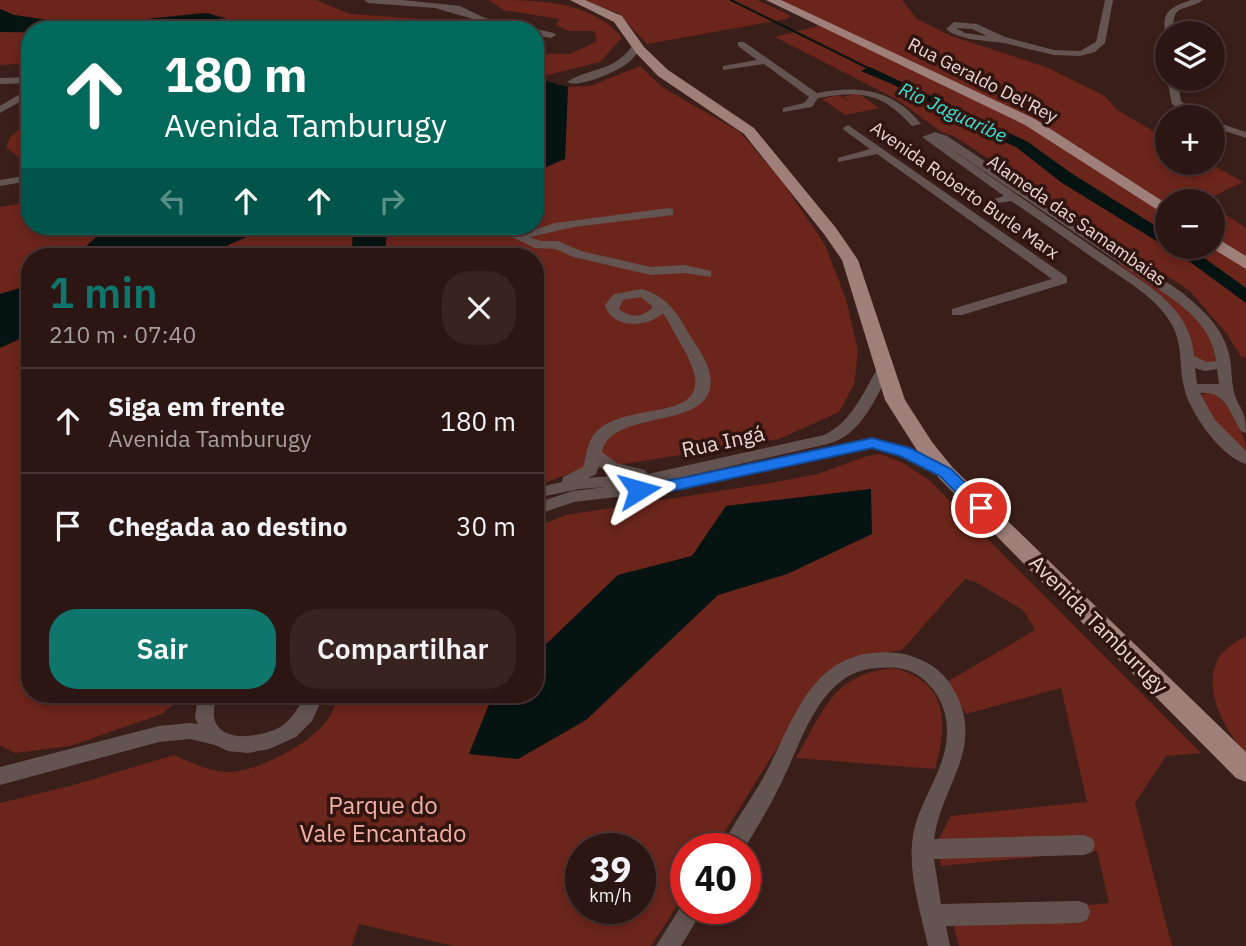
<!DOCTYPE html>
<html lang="pt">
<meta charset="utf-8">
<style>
body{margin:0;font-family:"IBM Plex Sans",sans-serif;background:#382321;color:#f1f3f6;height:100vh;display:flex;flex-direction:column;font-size:26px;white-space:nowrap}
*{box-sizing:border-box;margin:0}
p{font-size:23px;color:#a69fa0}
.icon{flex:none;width:38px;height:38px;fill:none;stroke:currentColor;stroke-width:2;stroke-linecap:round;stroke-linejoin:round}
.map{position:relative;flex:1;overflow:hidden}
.drawer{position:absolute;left:21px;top:248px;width:523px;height:455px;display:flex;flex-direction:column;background:#2c1613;border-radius:28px;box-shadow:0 4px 10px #0003,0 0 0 2px #483533}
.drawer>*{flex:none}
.top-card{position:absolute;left:21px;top:21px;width:523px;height:214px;border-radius:28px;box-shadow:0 4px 10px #0003,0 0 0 2px #483533;background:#00695c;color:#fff;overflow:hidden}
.tools{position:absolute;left:1155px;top:21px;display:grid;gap:14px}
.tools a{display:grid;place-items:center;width:70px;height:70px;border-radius:50%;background:#2c1613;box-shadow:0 4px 10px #0003,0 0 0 2px #483533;font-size:35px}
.speed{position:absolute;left:565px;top:833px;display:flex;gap:14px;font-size:35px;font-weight:700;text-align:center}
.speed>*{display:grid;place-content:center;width:91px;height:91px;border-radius:50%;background:#2c1613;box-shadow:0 4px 10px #0003,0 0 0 2px #483533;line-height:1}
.speed small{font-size:18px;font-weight:400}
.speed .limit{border:10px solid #d22;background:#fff;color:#111}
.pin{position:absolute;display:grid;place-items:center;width:60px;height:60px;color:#fff;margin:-30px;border:4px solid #fff;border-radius:50%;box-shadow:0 2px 7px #0007}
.me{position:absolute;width:77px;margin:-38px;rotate:82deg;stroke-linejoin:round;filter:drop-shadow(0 0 5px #0008)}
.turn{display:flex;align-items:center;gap:24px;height:147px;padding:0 28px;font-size:32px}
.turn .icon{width:91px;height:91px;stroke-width:2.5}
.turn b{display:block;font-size:49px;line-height:60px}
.lanes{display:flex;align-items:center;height:66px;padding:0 28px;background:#0003;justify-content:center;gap:35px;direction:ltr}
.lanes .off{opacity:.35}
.round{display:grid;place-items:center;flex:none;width:74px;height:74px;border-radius:28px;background:#382321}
.overview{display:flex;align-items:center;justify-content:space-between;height:119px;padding:0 28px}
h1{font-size:42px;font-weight:600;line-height:52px;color:#0f766e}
.primary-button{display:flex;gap:14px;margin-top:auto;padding:14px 28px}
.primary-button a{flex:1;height:80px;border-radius:28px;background:#0f766e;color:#fff;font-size:28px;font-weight:600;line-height:80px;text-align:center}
.primary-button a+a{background:#382321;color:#f1f3f6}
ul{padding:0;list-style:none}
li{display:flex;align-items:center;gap:21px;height:105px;padding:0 28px;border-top:2px solid #483533}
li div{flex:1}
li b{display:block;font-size:26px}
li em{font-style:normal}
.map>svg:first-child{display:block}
.green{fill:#6b251b;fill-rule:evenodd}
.water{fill:#051312}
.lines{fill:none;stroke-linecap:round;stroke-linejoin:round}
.stream{stroke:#051312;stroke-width:2}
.minor{fill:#635451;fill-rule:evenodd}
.major{fill:#9e7f7a;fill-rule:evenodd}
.route{fill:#1a73e8;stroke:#114b97;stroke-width:2}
.labels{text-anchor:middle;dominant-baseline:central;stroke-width:7;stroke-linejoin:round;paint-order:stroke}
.far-street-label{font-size:18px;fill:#ead6d3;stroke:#301410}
.far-water-label{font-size:19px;font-style:italic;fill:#37e5da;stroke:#301410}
.street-label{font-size:21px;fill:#ead6d3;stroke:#301410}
.near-park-label{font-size:24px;fill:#f3b0a3;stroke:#301410}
</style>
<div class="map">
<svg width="1246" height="946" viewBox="0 0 1246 946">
<rect width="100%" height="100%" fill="#3a1e19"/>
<path class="green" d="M0,0H316L350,14L424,19L447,30H251L221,16L200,13L137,20L41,19L14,15L0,9Z
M489,0C535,0 592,0 622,38L600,62L536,78V54H570L597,41L594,31H568L556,25L559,19L503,10Z
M583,0H757L791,16L787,19L647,44L618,13Z
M780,0H902L917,19L951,36L1046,67L1105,96L1117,110L1167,139V163H1209L1243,182L1214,196V207L1246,228V358L1241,357L1227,334L1190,291L954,136L941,132L898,100L775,37L829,23ZM1167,201H1213V247H1167Z
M0,32L30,33V63L0,65Z
M640,66L662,87L740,132L782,181L825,245L846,299L858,351L854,385L839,412L779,439L574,472L536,486V257H385L387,226H536V158L544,168L565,158L568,87L590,86Z
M858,93L879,108L845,115L822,99L839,95L860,110L843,97Z
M30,121V157L20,158L6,147L11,136Z
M30,202V226H109L74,257H30V285L0,294V207Z
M271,226H353L352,257H201Z
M1122,264C1144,277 1184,300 1200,320C1209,332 1213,347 1216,362L1205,363L1195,358C1185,312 1156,290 1119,265Z
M30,334V695H185L162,714L70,746L15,753L0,745V348Z
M1209,391C1227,398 1246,432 1246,451L1215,423L1199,396Z
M881,454L903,463L929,480L1201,753L1166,756L1135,803L1172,946H959L952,920L1109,903L1097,851L941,866L938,840L951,816L1087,802L1061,688L966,714L947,682L1035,630L1023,610L975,582L965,579L902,650L853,657L822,676L714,849H686V892L651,946H454L359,924L352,946H0V803L70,786L174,755C192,763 212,773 232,772C262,770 341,732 335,695H493L469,753L586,720L718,595L787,574L871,534V489L726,506L692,556L618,575L536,654V527L566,515L771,483L817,474L867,456ZM581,849H640V908H581Z
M1246,636V753C1225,732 1203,690 1217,661C1222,649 1235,643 1246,636Z
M893,668C949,681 948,723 935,769L796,758C824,711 832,674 893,668Z"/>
<path class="water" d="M0,9L14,15L41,19L137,20L208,13L251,30L0,32Z
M870,67L1028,142L1071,173L1167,233V247H1189L1246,288V303L1186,259L1062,183L1016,147L971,127L892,84L861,71Z
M536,78L568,87L565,159L544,168L536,158Z
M109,226H271L201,257H74Z
M353,226H387L385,257H352Z
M30,285V334L0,348V294Z
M871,489L872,534L787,574L718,595L586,720L518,759L469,754L493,695H536V654L618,575L692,556L726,506Z"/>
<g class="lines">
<path class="stream" d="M731,0L870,69"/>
<path class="minor" d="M364,0H403L460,6L485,18L527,30H511L435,8L368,3Z
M1105,0H1113L1105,43L1095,52L1080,56L1054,55L1004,43L969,39L953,34L946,29L954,22L977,24L1005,37L1054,50L1080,51L1096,42ZM956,28L972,29L987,36L965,33Z
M1191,0H1203C1183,13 1171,2 1174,33L1166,35C1160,12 1171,7 1191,0Z
M536,29L554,33L556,35L551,38L536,35Z
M738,42H744L817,93C859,85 893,89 921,124L912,126C882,93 862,90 818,98L812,107L783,112V108L804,103L809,97L764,64L723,70V66L757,60L738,46Z
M634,43L642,45C638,52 634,58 628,63C618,71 578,89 567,82C592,66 615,73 634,43Z
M30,77V83L0,84V78Z
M1167,79H1177L1181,101L1202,117H1191L1172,104Z
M30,88V96L0,113V106Z
M1213,121L1246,132V138L1213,127Z
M848,125L1067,277V283L962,315H952V309L1052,279L877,154L838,162V158L870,149L844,130L843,128Z
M935,132L947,136L1180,291C1202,309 1222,326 1229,354C1232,367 1231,380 1234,392C1239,411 1246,408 1246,433L1241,431C1230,413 1225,390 1200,393L1215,420L1246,451V464C1221,457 1189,412 1184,387C1179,366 1183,345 1172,325C1157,297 1124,280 1099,262C1070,242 1041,221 1011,201L987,205V201L1004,196L922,137ZM938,140L1170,297C1193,314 1212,331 1216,361L1207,362L1194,356C1192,325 1173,304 1149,286ZM1195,368L1205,371L1217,369L1219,384H1197Z
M30,175V181L0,186V180Z
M669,208L673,209V215L574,227L530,237L540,241H558L581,251L651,267L684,265L711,271V277L684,273L651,275L573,257L556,249L535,248L512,237L555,223Z
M642,289C663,295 675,309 685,327C693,342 708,359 710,375C720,433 611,406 602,452L617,463L645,470L648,474L824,435C853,421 863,392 879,366L884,365L891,369C876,397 862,435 828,444L665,481L872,438L910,448L949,467L951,471L949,475H937L900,456L872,448L683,489L574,502L536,515V503L573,491L606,487L579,489L536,498V488L562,482L563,477L583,467C587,454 587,441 596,432C631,396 731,430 682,346C675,335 670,323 663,313C648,328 611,329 605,305L614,294ZM641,297L652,306V308C642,318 630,318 619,309L623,300ZM599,466L606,471L624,475L588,478L596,474Z
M898,653C922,657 942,668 954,690C986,748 942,783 934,839L1084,835L1092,838L1095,845L1092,852L1084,855L934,859L941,904L1079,901L1087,904L1090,912L1087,920L1079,923L946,926L950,946H928C920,909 906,869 914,830C922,796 948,766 947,730C947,706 934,684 914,673C903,667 890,667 877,668C821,671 804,737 783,779C772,803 758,826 744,849H721C734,821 754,796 768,769C798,710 816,645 898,653Z
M198,695H216C216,701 213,710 214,717C219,746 266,736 282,726C293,718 299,707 305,695H324L312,721L296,737L269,749L248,753L228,751L215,745L190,739L159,742L0,785V767L159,726L190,723L198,724L195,718Z
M685,900L686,908H704L681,946H656Z"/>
<path class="major" d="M570,0H585L622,16L644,47L668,70L754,128L836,228L858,260L905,400L932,442L953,468L1246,752V782L1236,778L939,478L918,452L885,400L842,260L824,234L744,134L658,76L636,53L614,22Z
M766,0H781L1035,119L1167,204V216L1025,125Z
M1213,236L1246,256V269L1210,247H1213Z"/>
</g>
<path class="route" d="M872,438L910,448L951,469L987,504L989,508L987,512H975L940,476L900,456L872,448L682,489L639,496L631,490L639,485L682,478Z"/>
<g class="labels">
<g class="far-street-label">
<text transform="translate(983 80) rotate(27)">Rua Geraldo Del'Rey</text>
<text transform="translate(965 190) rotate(35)">Avenida Roberto Burle Marx</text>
<text transform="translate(1077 220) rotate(35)">Alameda das Samambaias</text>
</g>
<g class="far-water-label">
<text transform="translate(953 112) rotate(25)">Rio Jaguaribe</text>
</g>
<g class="street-label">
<text transform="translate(723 441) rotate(-12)">Rua Ingá</text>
<text transform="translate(1099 624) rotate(45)">Avenida Tamburugy</text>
</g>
<g class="near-park-label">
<text x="383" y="805">Parque do<tspan x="383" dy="28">Vale Encantado</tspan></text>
</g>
</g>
</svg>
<div class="tools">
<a><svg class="icon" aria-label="layers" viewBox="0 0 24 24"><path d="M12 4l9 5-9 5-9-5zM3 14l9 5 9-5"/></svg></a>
<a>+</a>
<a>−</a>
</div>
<div class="speed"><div>39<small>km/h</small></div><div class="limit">40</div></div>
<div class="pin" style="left:981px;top:508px;background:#d93025"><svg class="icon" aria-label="arrive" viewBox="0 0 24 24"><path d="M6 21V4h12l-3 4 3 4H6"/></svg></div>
<svg class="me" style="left:639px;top:490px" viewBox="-20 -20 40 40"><path d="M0-17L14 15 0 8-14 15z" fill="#1a73e8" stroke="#fff" stroke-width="4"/></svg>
<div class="top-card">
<div class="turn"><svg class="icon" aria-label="ahead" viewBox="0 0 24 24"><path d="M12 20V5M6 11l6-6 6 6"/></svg><div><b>180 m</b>Avenida Tamburugy</div></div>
<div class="lanes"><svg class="icon off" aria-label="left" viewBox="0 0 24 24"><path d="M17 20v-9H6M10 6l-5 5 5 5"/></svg><svg class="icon" aria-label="ahead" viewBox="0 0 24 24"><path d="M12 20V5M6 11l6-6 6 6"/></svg><svg class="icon" aria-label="ahead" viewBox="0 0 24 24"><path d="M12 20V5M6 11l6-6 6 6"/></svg><svg class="icon off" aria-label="right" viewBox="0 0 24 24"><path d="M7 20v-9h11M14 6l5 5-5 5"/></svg></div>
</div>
<section class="drawer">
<div class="overview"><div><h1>1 min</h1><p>210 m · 07:40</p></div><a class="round"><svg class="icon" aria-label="close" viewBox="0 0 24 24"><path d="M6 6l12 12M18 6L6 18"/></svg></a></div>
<ul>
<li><svg class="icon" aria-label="ahead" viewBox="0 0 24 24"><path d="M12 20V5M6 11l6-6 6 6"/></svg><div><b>Siga em frente</b><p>Avenida Tamburugy</p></div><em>180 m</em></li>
<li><svg class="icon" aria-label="arrive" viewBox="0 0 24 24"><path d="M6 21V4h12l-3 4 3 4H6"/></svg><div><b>Chegada ao destino</b></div><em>30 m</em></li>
</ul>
<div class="primary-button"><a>Sair</a><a>Compartilhar</a></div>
</section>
</div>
